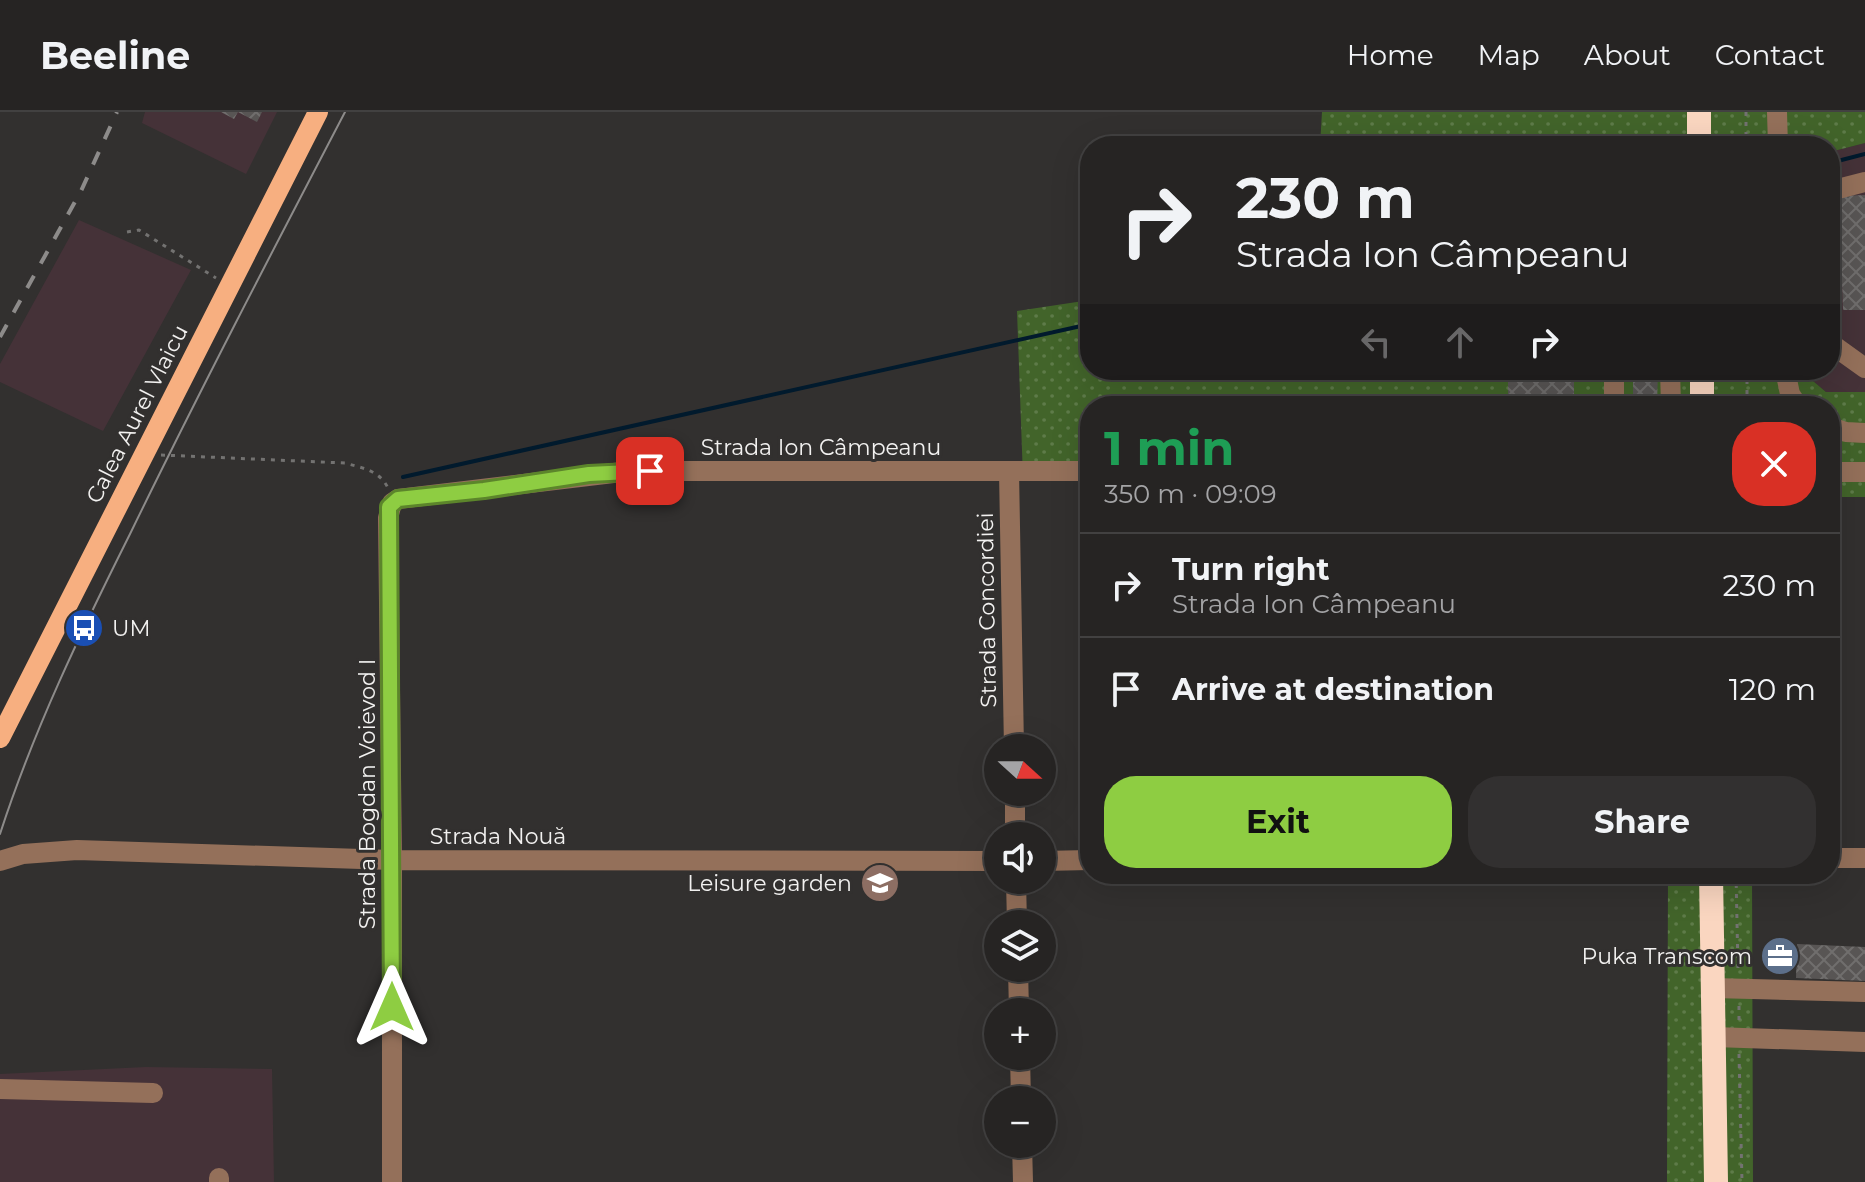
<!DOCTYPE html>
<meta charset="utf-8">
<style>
body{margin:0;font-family:Montserrat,sans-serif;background:#323030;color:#f1f3f6;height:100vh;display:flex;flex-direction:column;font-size:30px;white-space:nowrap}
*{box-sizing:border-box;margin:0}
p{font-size:26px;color:#a4a4a6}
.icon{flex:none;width:44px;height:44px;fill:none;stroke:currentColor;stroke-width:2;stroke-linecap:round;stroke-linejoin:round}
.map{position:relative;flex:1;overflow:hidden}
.panel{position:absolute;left:1080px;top:284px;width:760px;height:488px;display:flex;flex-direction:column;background:#262423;border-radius:32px;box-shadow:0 8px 32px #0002,0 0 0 2px #424141}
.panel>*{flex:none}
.banner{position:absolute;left:1080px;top:24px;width:760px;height:244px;border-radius:32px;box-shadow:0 8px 32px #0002,0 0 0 2px #424141;background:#262423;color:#f1f3f6;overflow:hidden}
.needle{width:52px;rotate:111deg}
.controls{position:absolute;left:984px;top:622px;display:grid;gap:16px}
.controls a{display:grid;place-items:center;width:72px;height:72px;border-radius:50%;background:#262423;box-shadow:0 8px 32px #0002,0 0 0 2px #424141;font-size:40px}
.pin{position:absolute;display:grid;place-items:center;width:68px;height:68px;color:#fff;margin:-34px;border-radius:16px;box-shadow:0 4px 12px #0006}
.me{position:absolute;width:88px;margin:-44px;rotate:0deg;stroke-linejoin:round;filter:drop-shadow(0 0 6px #0008)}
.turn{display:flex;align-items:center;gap:28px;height:168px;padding:0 24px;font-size:36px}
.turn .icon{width:104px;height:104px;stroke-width:2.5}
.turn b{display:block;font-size:56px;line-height:68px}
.lanes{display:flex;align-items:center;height:76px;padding:0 24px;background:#0003;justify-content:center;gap:40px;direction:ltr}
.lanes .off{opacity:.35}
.round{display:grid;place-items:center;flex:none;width:84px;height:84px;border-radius:32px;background:#323030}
.overview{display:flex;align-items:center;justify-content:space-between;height:136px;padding:0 24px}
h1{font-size:48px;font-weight:700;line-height:60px;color:#1e9e55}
.button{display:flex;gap:16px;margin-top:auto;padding:16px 24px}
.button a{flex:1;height:92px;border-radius:32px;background:#8ecd42;color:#111;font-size:32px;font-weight:700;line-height:92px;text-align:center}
.button a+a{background:#323030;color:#f1f3f6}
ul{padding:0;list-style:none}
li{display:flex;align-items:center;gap:24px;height:104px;padding:0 24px;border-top:2px solid #424141}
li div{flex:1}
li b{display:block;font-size:30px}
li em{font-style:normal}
header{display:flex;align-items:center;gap:48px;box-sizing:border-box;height:112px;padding:0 40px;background:#262423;border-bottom:2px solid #424141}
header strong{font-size:38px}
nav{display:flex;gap:44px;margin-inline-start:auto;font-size:28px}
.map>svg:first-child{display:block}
.industrial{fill:#453238}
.grass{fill:url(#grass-dots)}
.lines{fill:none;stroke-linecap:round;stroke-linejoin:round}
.stream{stroke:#011a2d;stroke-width:4}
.building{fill:url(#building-cross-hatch)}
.path{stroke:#737271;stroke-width:3;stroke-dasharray:4 6;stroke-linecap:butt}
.minor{stroke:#94705a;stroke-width:20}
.major{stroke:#f7af80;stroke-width:20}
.highway{stroke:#fad6c0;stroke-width:24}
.tram{stroke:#8d8b8a;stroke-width:2}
.rail{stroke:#8d8b8a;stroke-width:4;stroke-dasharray:14 14;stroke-linecap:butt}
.route-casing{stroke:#5c852b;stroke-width:20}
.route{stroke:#8ecd42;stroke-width:14}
.labels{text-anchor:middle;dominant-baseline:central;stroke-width:6;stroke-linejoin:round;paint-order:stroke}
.street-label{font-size:22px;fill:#f2f1f0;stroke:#32302f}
.poi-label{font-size:22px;fill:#f2f1f0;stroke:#32302f;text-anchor:end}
</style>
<header>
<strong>Beeline</strong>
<nav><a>Home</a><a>Map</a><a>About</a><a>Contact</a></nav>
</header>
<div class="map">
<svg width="1865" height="1070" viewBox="0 0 1865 1070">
<defs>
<pattern id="grass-dots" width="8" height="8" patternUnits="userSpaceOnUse" patternTransform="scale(2)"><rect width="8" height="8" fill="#42642a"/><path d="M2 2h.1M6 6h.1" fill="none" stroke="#5e7b49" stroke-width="1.8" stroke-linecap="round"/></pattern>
<pattern id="building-cross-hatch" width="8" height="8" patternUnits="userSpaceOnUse" patternTransform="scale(2)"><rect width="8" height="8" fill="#585554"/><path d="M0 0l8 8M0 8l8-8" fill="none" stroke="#706e6d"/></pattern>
</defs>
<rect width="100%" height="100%" fill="#32302f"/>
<path class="industrial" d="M145,0H277L246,62L142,11Z
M1865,31V280H1826L1800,258H1830V40Z
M79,108L191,158L103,319L0,270V252Z
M146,955L272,957L274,1070H0V962Z"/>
<path class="grass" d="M1322,0H1865V31L1830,40V34H1320Z
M1090,188V258H1800L1826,280H1865V385H1830V294H1090V367L1023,366L1017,199Z
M1668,762H1752L1753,1070H1667Z"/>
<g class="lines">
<path class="stream" d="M1830,51L1865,42
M403,365L1090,212"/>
</g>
<path class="building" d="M221,0H262L257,10L238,0L234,7Z
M1865,83V198H1843L1839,84Z
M1508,258H1574V292H1508Z
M1633,258H1658L1657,294H1633Z
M1797,832L1865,835V869L1796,866Z"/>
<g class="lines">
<path class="path" d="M1746,34V0
M127,120L139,118L216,166
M1747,258V294
M1770,294L1776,289
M161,343L345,351C362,356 379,358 388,376
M1736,762L1738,858
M1739,894V910
M1739,942L1742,1070"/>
<path class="minor" d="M1777,0L1778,34
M1830,79L1865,70
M1830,231L1865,256
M1614,258V294
M1670,258L1671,294
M1785,258L1790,282L1798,294
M1830,315L1846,320L1865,321
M1009,359L1014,636
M1830,360H1865
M1015,680V724
M1830,746H1865
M0,749L23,742L77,738L392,748L998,749
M1042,749L1090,748
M1016,768L1017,812
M1018,856L1019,900
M1713,876L1865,880
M1714,925L1865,930
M1020,944L1021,988
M0,977L153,981
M1022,1032L1023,1070
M219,1066V1070
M392,1070V748L388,406L392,391L398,387L630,359H1090"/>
<path class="major" d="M0,626L318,0"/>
<path class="highway" d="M1699,0V34
M1702,258V294
M1711,762L1716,1070"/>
<path class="tram" d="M0,722C34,617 81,520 130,422C199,280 272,140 345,0"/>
<path class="rail" d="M0,225L81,79L117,0"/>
</g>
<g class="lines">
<defs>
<path id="route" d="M392,895L389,395L398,387L484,378L589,362L650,359"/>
</defs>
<use href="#route" class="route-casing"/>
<use href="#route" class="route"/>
</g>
<defs>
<symbol id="bus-disc" viewBox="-11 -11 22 22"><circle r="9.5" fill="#1a4fb4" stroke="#32302f"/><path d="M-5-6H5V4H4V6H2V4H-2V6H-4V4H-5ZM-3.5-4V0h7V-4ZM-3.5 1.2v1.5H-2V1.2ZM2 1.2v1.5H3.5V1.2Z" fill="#fff"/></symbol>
<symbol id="school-disc" viewBox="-11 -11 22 22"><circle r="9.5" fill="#8d6e63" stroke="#32302f"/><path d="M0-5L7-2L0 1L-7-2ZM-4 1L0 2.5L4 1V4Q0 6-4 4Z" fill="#fff"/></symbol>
<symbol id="office-disc" viewBox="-11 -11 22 22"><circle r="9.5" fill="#5c6f8a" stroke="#32302f"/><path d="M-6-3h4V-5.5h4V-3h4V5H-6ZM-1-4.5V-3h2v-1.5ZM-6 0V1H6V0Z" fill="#fff"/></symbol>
</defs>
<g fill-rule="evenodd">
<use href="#bus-disc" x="62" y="494" width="44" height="44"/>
<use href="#school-disc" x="858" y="749" width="44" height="44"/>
<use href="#office-disc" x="1758" y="822" width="44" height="44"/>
</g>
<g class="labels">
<g class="street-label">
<text transform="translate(137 302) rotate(-63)">Calea Aurel Vlaicu</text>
<text x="821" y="335">Strada Ion Câmpeanu</text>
<text transform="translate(987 498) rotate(-91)">Strada Concordiei</text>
<text transform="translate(367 682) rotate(-90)">Strada Bogdan Voievod I</text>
<text x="498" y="724">Strada Nouă</text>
</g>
<g class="poi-label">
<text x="112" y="516" text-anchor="start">UM</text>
<text x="852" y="771">Leisure garden</text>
<text x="1752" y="844">Puka Transcom</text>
</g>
</g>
</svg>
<div class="controls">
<a><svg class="needle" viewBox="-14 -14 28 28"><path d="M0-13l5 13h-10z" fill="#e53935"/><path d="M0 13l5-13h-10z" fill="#a4a4a6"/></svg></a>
<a><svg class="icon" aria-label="sound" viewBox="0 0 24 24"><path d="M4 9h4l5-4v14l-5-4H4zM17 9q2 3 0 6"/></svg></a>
<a><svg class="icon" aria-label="layers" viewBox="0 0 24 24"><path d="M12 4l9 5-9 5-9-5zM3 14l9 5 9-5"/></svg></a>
<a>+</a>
<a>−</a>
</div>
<div class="pin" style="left:650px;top:359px;background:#d93025"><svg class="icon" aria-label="arrive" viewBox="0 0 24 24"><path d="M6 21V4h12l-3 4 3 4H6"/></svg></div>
<svg class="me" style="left:392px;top:895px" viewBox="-20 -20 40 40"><path d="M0-17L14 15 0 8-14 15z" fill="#8ecd42" stroke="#fff" stroke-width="4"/></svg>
<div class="banner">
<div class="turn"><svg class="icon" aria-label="right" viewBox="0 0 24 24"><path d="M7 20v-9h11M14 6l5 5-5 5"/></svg><div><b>230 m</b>Strada Ion Câmpeanu</div></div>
<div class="lanes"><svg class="icon off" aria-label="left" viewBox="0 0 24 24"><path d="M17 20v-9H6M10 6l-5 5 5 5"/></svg><svg class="icon off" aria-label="ahead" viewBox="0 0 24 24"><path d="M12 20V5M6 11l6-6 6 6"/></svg><svg class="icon" aria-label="right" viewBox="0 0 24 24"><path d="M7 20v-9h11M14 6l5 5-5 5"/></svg></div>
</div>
<section class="panel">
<div class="overview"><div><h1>1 min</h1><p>350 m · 09:09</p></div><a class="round" style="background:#d93025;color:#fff"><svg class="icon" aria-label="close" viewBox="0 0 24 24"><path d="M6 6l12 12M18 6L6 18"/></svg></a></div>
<ul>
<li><svg class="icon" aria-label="right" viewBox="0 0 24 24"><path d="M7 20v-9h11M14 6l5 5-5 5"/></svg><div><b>Turn right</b><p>Strada Ion Câmpeanu</p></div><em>230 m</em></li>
<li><svg class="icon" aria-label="arrive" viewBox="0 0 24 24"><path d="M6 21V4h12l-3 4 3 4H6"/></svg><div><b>Arrive at destination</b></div><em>120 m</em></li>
</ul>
<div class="button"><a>Exit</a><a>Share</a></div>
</section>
</div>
